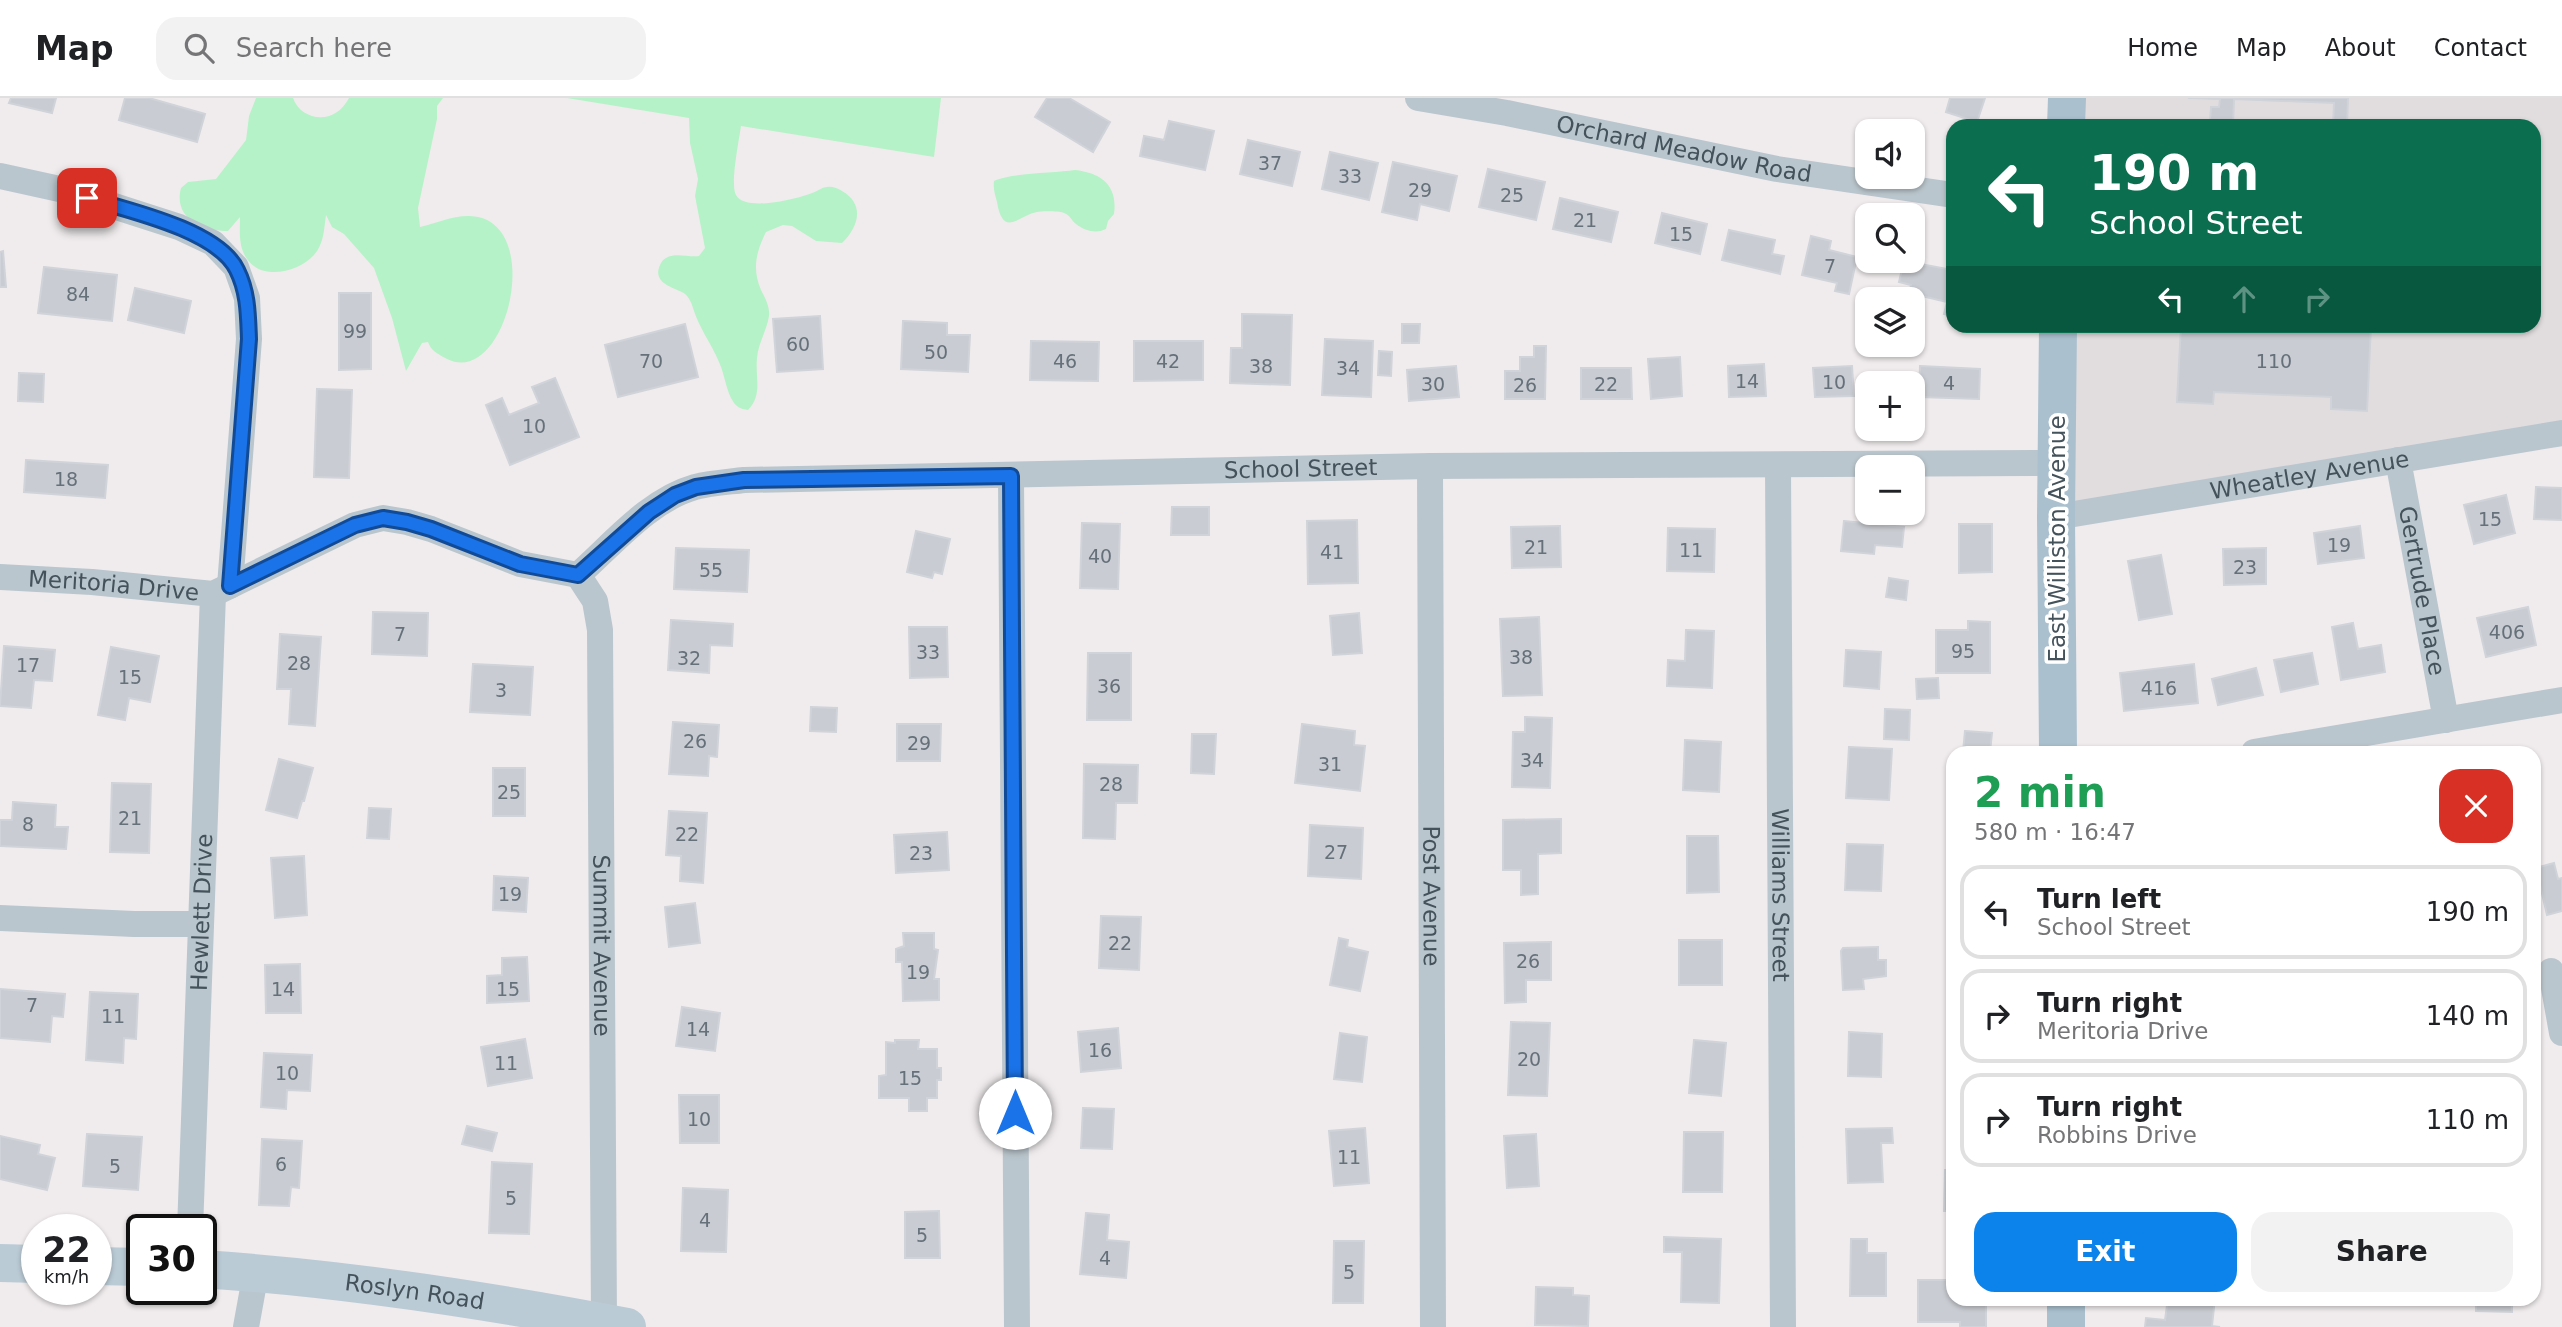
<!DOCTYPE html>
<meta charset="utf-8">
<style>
body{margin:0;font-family:"DejaVu Sans",sans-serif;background:#f2f2f2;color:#202124;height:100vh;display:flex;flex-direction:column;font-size:26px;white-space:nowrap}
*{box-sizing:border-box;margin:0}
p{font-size:23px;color:#757577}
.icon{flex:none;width:38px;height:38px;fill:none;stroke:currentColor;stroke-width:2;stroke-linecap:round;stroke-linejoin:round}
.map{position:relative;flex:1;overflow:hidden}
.sheet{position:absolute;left:1946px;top:648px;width:595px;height:560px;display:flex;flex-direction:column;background:#fff;border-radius:21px;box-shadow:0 2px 5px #0004}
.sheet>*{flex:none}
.guide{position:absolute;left:1946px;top:21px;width:595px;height:214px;border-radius:21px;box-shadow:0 2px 5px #0004;background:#0b6e4f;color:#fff;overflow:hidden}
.controls{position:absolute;left:1855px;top:21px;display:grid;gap:14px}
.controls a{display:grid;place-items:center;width:70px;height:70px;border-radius:14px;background:#fff;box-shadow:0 2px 5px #0004;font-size:35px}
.speed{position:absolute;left:21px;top:1116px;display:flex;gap:14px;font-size:35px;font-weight:700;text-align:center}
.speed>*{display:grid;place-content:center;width:91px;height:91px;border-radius:50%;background:#fff;box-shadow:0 2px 5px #0004;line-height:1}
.speed small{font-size:18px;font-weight:400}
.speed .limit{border:4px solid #111;border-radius:10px;background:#fff;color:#111}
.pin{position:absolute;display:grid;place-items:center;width:60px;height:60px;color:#fff;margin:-30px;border-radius:14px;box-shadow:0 4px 10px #0006}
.me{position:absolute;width:77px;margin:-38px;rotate:0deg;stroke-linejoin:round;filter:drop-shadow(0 0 5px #0008)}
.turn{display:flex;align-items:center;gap:24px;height:147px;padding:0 28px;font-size:32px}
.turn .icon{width:91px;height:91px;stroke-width:2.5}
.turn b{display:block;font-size:49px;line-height:60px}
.lanes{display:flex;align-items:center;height:66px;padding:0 28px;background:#0003;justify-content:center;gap:35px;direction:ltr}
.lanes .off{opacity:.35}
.round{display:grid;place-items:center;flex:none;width:74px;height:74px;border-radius:21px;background:#f2f2f2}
.overview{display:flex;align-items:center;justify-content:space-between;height:119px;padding:0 28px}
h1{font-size:42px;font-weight:700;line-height:52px;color:#1e9e55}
.button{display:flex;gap:14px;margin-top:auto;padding:14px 28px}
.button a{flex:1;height:80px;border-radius:21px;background:#0c83ea;color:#fff;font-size:28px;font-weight:700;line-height:80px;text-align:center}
.button a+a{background:#f2f2f2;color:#202124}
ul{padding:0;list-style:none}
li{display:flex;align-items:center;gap:21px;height:94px;margin:0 14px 10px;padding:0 14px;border:4px solid #e0e0e0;border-radius:21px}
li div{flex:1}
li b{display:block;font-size:26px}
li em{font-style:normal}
header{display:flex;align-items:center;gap:42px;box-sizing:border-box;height:98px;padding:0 35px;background:#fff;border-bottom:2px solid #e0e0e0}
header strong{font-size:33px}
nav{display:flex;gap:38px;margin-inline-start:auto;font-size:24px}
.search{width:490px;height:63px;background:#f2f2f2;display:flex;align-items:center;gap:18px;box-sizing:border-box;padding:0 24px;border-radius:21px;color:#757577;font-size:26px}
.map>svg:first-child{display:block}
.education{fill:#e1dddf}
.green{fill:#b6f2c7}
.building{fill:#c9ccd2;stroke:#d0d3d9;stroke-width:2}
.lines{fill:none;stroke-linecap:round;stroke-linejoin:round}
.minor{stroke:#bac6cd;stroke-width:26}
.secondary{stroke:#bbcbd6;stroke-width:38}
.primary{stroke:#aac0ce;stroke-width:38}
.route-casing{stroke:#114b97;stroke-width:18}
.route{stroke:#1a73e8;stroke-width:12}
.labels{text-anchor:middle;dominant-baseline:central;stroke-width:7;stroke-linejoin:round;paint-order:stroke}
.number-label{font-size:19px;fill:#657079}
.street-label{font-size:23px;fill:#44525b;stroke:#fff}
</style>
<header>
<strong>Map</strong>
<div class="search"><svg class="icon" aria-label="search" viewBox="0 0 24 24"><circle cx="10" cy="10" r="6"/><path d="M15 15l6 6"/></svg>Search here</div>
<nav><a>Home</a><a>Map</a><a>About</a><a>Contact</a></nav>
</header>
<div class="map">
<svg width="2562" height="1229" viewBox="0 0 2562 1229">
<rect width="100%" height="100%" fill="#f0eced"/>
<path class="education" d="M2067,0H2562V335L2056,419L2058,228H2534V28H2066Z"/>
<path class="green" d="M256,0H293C299,18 322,25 337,14C342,11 346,5 349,0H443L437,8V21L418,110L420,129C439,125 457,115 478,119C544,133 505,290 447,261C438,256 431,253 428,244L422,245L406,273L392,220L374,170L344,136L332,129L326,117C324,131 324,146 314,157C299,174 262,183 247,161C238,148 240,134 240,119L228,133C202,133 173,120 181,90L188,84L216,81L246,42L249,18Z
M567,0H941L934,59L741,28C739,43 730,86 736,97C745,114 797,101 812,95C816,94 822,89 827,89C831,88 838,90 842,93C865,106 859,129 842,145L816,143L792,128L783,127L766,134C756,154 752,171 761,192C765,200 770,208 769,218C767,232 758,246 757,260C755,279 763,297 748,312C742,311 738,310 734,305C726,294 725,277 719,264C711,245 699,230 693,210C692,206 689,199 685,196C678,190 651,187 660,167C667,151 687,160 699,158L705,150L695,98L698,81L690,45L689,20Z
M1075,72C1102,75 1118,88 1114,116L1108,123L1106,131C1096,136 1085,133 1076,126C1071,122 1070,117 1064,115C1060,113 1041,113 1037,114C1019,117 1003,141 997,104C995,96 993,91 994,83C1009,75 1055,75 1075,72Z"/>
<path class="building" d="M11,0H56L52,15L9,5Z
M125,0H149L205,16L197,44L119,22Z
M1047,0H1069L1110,24L1093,54L1035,19Z
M1950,0H1985L1977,24L1946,14Z
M2188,0H2348L2347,28H2333L2334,5L2234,1L2233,28H2219V24H2210L2211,9H2219L2220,1Z
M1169,23L1214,33L1205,72L1140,58L1144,38L1164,42Z
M1248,42L1300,54L1292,88L1240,76Z
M1330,54L1378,65L1369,102L1322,91Z
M1393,64L1457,78L1449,113L1420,106L1417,122L1382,114Z
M1488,71L1545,84L1536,122L1479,109Z
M1560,100L1618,114L1611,144L1553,131Z
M1662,115L1707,126L1700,156L1655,145Z
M1729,132L1775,142L1772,156L1784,158L1780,176L1722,162Z
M1811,138L1831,143L1829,152L1857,159L1849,196L1835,193L1837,185L1802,177Z
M3,153L6,189H0V154Z
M1904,163L1953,172V218L1944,216L1947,204L1909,195L1911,187L1899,184Z
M44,169L117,177L112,223L38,215Z
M135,190L191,203L184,235L128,222Z
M339,195H371V271L339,272Z
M1242,216L1292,217L1290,287L1230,285L1231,250H1242Z
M820,218L823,271L777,274L773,221Z
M903,223L947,225V237H970L968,274L901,271Z
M685,226L698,279L618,299L605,247Z
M1402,226H1420L1419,245H1402Z
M2181,228H2309L2306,230L2335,232L2336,228H2371L2367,313L2331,311V299L2214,294L2213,306L2177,304Z
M1325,241L1373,243L1371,299L1322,297Z
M1031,243L1099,244L1098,283L1030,282Z
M1134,243H1203V282L1134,283Z
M1534,248H1546L1545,301H1505V273H1520V259H1534Z
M1379,253L1392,254L1391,278L1378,277Z
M1680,259L1682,298L1651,301L1648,261Z
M1764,266L1766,298L1729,299L1728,268Z
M1456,268L1459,299L1409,303L1407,272Z
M1852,268L1854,298L1815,299L1813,270Z
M1920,268L1980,271L1979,301L1919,299Z
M1581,270H1631L1632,301H1581Z
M19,275L44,276L43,304L18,303Z
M555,280L579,339L510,367L486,307L502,300L509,317L539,305L532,289Z
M317,291L352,292L349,380L314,379Z
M26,362L108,367L105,400L24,394Z
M2536,389L2562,390V422L2534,421Z
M2506,397L2515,435L2474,446L2464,407Z
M1172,409H1209V437H1171Z
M1357,422L1358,485L1308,486L1307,423Z
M1844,423L1904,429L1902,449L1875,447L1874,456L1841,453Z
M1082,425L1120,426L1118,491L1080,490Z
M1959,426H1992V474L1959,475Z
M1560,428L1561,469L1512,470L1511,429Z
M2360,428L2364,460L2318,466L2314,435Z
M1668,430L1715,431L1714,474L1667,473Z
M916,433L950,441L942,476L934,474L932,480L907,474Z
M676,450L749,452L747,494L674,491Z
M2266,450V486L2224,487L2223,451Z
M2161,457L2172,516L2139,522L2128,463Z
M1889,480L1908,483L1906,502L1886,499Z
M2528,509L2536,547L2486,559L2477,520Z
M373,514L428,515L427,558L372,556Z
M1359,515L1362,555L1333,557L1330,518Z
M1539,519L1542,597L1503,598L1500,521Z
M671,522L733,526L732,548L710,547L709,575L668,572Z
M1968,523L1990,524V575H1936V532H1968Z
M2353,525L2358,551L2381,547L2385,574L2341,582L2332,529Z
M909,529H947L948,579L910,580Z
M1686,532L1714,533L1712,590L1667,588L1668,562L1685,563Z
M280,536L321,539L315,628L289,626L291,591H277Z
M4,548L55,552L52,583L34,582L31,610L0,608Z
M111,549L159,558L150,604L129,600L125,622L98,617Z
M1846,552L1881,554L1879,591L1844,588Z
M1088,555H1131V622H1087Z
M2312,555L2318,586L2281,594L2274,562Z
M473,566L533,569L530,617L470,614Z
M2194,566L2198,605L2124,613L2120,575Z
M2256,570L2263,597L2218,607L2212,581Z
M1938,580L1939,600L1917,601L1916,581Z
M811,609L837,610L836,634L810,633Z
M1885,611L1910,612L1909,642L1884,641Z
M1525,619L1552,620L1550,690L1512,689L1513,634H1525Z
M673,624L719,627L717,659L709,658L708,678L669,676Z
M897,626H941L940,663H897Z
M1302,626L1355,633L1354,647L1365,648L1360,693L1295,685Z
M1965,633L1992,635L1990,654H1963Z
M1192,636H1216L1214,676L1191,675Z
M1685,642L1721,644L1719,694L1683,692Z
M1849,649L1892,651L1889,702L1846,700Z
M279,661L313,670L304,703H302L297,720L266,712Z
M1084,666L1138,667L1137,705H1116L1115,741L1083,740Z
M493,670H525V718H493Z
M2534,674L2539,708L2534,709Z
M112,685L151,686L149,755L110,754Z
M13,704L56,707L55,729H68L66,751L0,748V722H12Z
M369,710L391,711L389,741L367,740Z
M669,713L707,715L703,785L680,783L681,758L666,757Z
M1561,721V755L1538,756V796L1521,797V772H1503V722Z
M1310,727L1363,730L1361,781L1308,778Z
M1951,732H1953V783H1949Z
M947,734L949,772L896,775L894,737Z
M1687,738H1718L1719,794L1687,795Z
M1847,746L1883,747L1881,793L1845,792Z
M304,758L307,817L275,820L271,760Z
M2554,765L2558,781L2562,780V813L2547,817L2536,770Z
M494,778L528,780L526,814L493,812Z
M695,805L700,845L669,849L665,809Z
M1101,818L1141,819L1139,872L1099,870Z
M903,835H934V851L938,852L934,881H939V902L903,903L902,864H896V851L904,848Z
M1339,840L1348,842L1347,849L1368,854L1360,893L1330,887Z
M1679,842H1722V887H1679Z
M1551,844V882H1526V904L1505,905L1504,845Z
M1878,849V862H1886V878L1863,881L1864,891L1843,892L1841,853L1843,850Z
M527,859L529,903L487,905V878L502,877V860Z
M1952,860H1953V908L1950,907Z
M300,866L301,915H266L265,867Z
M0,891L65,896L63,919L52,918L50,944L0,940Z
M90,894L138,896L136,941L124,940L123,965L86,962Z
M682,909L720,915L715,953L676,948Z
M1511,924L1550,925L1547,998L1508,997Z
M1118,930L1121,970L1081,974L1078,934Z
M1849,934L1882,936L1881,979L1848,978Z
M1340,935L1367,939L1362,984L1334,981Z
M525,941L532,980L488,988L481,949Z
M895,942H919L918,951H937V970H941V982H937V1000H927V1013H909V1000H879V978L886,977V944L895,945Z
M1694,942L1726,945L1721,998L1689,995Z
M264,955L312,957L310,993L287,992L286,1011L261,1009Z
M679,997H719V1045H680Z
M1083,1010L1114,1011L1112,1051L1081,1050Z
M467,1028L497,1035L492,1053L462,1046Z
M1365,1030L1369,1085L1334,1088L1329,1033Z
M1892,1030L1893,1045H1881L1883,1084L1848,1085L1846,1031Z
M1684,1034H1723L1722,1094H1683Z
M87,1036L142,1039L138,1092L83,1088Z
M1536,1036L1539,1088L1507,1090L1504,1038Z
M0,1038L40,1047L38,1056L55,1060L47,1092L0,1081Z
M262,1041L302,1043L299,1090L291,1089L289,1108L259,1107Z
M492,1064L532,1066L529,1136L489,1135Z
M1945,1072H1953V1113H1944Z
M683,1090L728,1092L726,1154L681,1153Z
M939,1113L940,1160H905V1114Z
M1086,1115L1109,1117L1107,1142L1129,1144L1126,1180L1080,1176Z
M1664,1139L1721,1141L1719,1205L1681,1204L1682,1154H1664Z
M1851,1141H1867V1155H1886V1198H1850Z
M1334,1143H1364L1363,1205H1333Z
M1918,1182H1953V1200H1986V1229H1960V1224H1918Z
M1536,1189L1573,1190V1197L1589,1198L1588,1228L1535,1227Z
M2168,1200H2215L2212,1228L2220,1229H2145L2146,1220L2165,1222Z
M2476,1200H2512V1214L2476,1213Z"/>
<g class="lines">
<g class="minor">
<path id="s1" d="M1418,0L1507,15L1777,71L1953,97"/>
<path d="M0,78L64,92L179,129L213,145L236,169L247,200L249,241L230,488"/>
<path id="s2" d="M2398,362L2446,622"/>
<path id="s3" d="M1778,367L1783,1229"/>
<path id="s4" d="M1430,368L1433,1229"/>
<path d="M1011,378L1017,1229"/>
<path id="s5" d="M2056,419L2562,335"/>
<path id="s6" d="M578,477C613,446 649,402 695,389C711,385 728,384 744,382L1430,368L2057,365"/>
<path id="s7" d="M578,477L595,503L600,532L604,1225"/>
<path id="s8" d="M0,479L92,484L213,496L355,427L383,420L407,424L431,431L520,466L578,477"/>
<path d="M2254,654L2562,602"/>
<path d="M0,820L134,826H201"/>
<path d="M2551,873L2562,935"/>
<path id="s9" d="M190,1132L213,496"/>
<path d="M246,1229L256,1174"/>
</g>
<g class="secondary">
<path d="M0,1165L37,1166"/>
<path d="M96,1168L142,1169"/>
<path id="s10" d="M201,1171C344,1180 486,1202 627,1229"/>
</g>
<path class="primary" d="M2066,28L2067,0
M2058,654L2056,419L2058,228
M2066,1200V1229"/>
</g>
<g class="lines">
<defs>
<path id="route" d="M87,100C127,112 218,132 237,172C248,194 248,216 249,241L230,488L355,427L383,420L407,424L431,431L520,466L578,477L649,414L675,397L696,389L744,382L1011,378L1015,1015"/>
</defs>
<use href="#route" class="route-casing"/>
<use href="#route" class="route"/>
</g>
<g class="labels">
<g class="number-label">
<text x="1270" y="65">37</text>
<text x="1350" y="78">33</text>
<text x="1420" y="92">29</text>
<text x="1512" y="97">25</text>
<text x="1585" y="122">21</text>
<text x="1681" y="136">15</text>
<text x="1830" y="168">7</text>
<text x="78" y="196">84</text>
<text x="355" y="233">99</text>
<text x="798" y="246">60</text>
<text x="936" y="254">50</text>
<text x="651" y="263">70</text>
<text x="1065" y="263">46</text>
<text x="1168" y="263">42</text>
<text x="2274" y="263">110</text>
<text x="1261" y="268">38</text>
<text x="1348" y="270">34</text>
<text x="1747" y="283">14</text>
<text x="1834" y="284">10</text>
<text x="1949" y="285">4</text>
<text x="1433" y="286">30</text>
<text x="1606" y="286">22</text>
<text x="1525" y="287">26</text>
<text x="534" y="328">10</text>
<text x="66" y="381">18</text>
<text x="2490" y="421">15</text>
<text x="2339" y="447">19</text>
<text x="1536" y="449">21</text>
<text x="1691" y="452">11</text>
<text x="1332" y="454">41</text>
<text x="1100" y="458">40</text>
<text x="2245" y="469">23</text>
<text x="711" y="472">55</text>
<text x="2507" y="534">406</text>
<text x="400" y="536">7</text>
<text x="1963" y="553">95</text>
<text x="928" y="554">33</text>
<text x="1521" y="559">38</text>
<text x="689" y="560">32</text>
<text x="299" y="565">28</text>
<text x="28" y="567">17</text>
<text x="130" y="579">15</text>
<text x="1109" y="588">36</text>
<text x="2159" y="590">416</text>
<text x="501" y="592">3</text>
<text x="695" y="643">26</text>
<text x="919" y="645">29</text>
<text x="1532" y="662">34</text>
<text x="1330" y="666">31</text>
<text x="1111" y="686">28</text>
<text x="509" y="694">25</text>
<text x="130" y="720">21</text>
<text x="28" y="726">8</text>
<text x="687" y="736">22</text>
<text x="1336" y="754">27</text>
<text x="921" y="755">23</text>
<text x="510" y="796">19</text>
<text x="1120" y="845">22</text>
<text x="1528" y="863">26</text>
<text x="918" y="874">19</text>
<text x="283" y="891">14</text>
<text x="508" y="891">15</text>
<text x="32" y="907">7</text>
<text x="113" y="918">11</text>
<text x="698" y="931">14</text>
<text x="1100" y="952">16</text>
<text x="1529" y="961">20</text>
<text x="506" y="965">11</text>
<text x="287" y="975">10</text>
<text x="910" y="980">15</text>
<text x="699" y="1021">10</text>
<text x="1349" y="1059">11</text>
<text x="281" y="1066">6</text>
<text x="115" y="1068">5</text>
<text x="511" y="1100">5</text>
<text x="705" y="1122">4</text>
<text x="922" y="1137">5</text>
<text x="1105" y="1160">4</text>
<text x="1349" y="1174">5</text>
</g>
<g class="street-label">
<text stroke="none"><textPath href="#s1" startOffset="271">Orchard Meadow Road</textPath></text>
<text stroke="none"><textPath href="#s6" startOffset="754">School Street</textPath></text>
<text stroke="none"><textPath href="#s5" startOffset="257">Wheatley Avenue</textPath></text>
<text transform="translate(2057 441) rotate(-90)">East Williston Avenue</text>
<text stroke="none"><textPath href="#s8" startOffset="114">Meritoria Drive</textPath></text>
<text stroke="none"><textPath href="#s2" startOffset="133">Gertrude Place</textPath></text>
<text stroke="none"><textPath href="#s3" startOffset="430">Williams Street</textPath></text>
<text stroke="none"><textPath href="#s4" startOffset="430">Post Avenue</textPath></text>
<text stroke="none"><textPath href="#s9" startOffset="318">Hewlett Drive</textPath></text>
<text stroke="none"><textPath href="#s7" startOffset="376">Summit Avenue</textPath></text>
<text stroke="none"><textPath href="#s10" startOffset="215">Roslyn Road</textPath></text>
</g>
</g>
</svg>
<div class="controls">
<a><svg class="icon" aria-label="sound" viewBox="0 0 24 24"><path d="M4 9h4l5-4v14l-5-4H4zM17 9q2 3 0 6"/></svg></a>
<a><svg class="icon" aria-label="search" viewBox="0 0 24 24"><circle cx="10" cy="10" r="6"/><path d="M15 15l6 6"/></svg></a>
<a><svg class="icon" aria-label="layers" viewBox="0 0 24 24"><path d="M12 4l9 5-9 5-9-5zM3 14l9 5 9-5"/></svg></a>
<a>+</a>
<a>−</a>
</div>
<div class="speed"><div>22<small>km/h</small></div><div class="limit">30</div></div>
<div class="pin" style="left:87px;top:100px;background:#d93025"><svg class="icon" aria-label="arrive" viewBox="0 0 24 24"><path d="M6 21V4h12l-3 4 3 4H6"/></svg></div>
<svg class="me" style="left:1015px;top:1015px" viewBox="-20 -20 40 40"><circle r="19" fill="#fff"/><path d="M0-13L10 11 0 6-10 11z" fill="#1a73e8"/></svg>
<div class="guide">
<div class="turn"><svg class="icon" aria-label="left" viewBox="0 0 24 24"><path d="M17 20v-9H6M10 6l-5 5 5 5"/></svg><div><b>190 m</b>School Street</div></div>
<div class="lanes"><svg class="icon" aria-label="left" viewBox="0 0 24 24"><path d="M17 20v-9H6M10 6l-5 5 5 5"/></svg><svg class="icon off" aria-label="ahead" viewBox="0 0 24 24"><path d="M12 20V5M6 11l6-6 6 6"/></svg><svg class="icon off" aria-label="right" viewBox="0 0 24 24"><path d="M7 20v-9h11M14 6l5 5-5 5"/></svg></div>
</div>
<section class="sheet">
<div class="overview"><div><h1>2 min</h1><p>580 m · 16:47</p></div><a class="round" style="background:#d93025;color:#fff"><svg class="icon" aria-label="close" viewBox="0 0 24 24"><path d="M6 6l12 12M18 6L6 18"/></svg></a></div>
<ul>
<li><svg class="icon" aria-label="left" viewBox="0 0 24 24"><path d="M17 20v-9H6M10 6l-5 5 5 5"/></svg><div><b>Turn left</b><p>School Street</p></div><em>190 m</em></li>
<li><svg class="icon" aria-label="right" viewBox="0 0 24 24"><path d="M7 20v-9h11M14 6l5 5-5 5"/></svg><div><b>Turn right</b><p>Meritoria Drive</p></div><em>140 m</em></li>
<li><svg class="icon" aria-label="right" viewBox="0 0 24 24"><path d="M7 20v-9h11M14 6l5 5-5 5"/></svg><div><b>Turn right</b><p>Robbins Drive</p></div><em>110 m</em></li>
</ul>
<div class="button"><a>Exit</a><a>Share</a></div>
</section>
</div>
